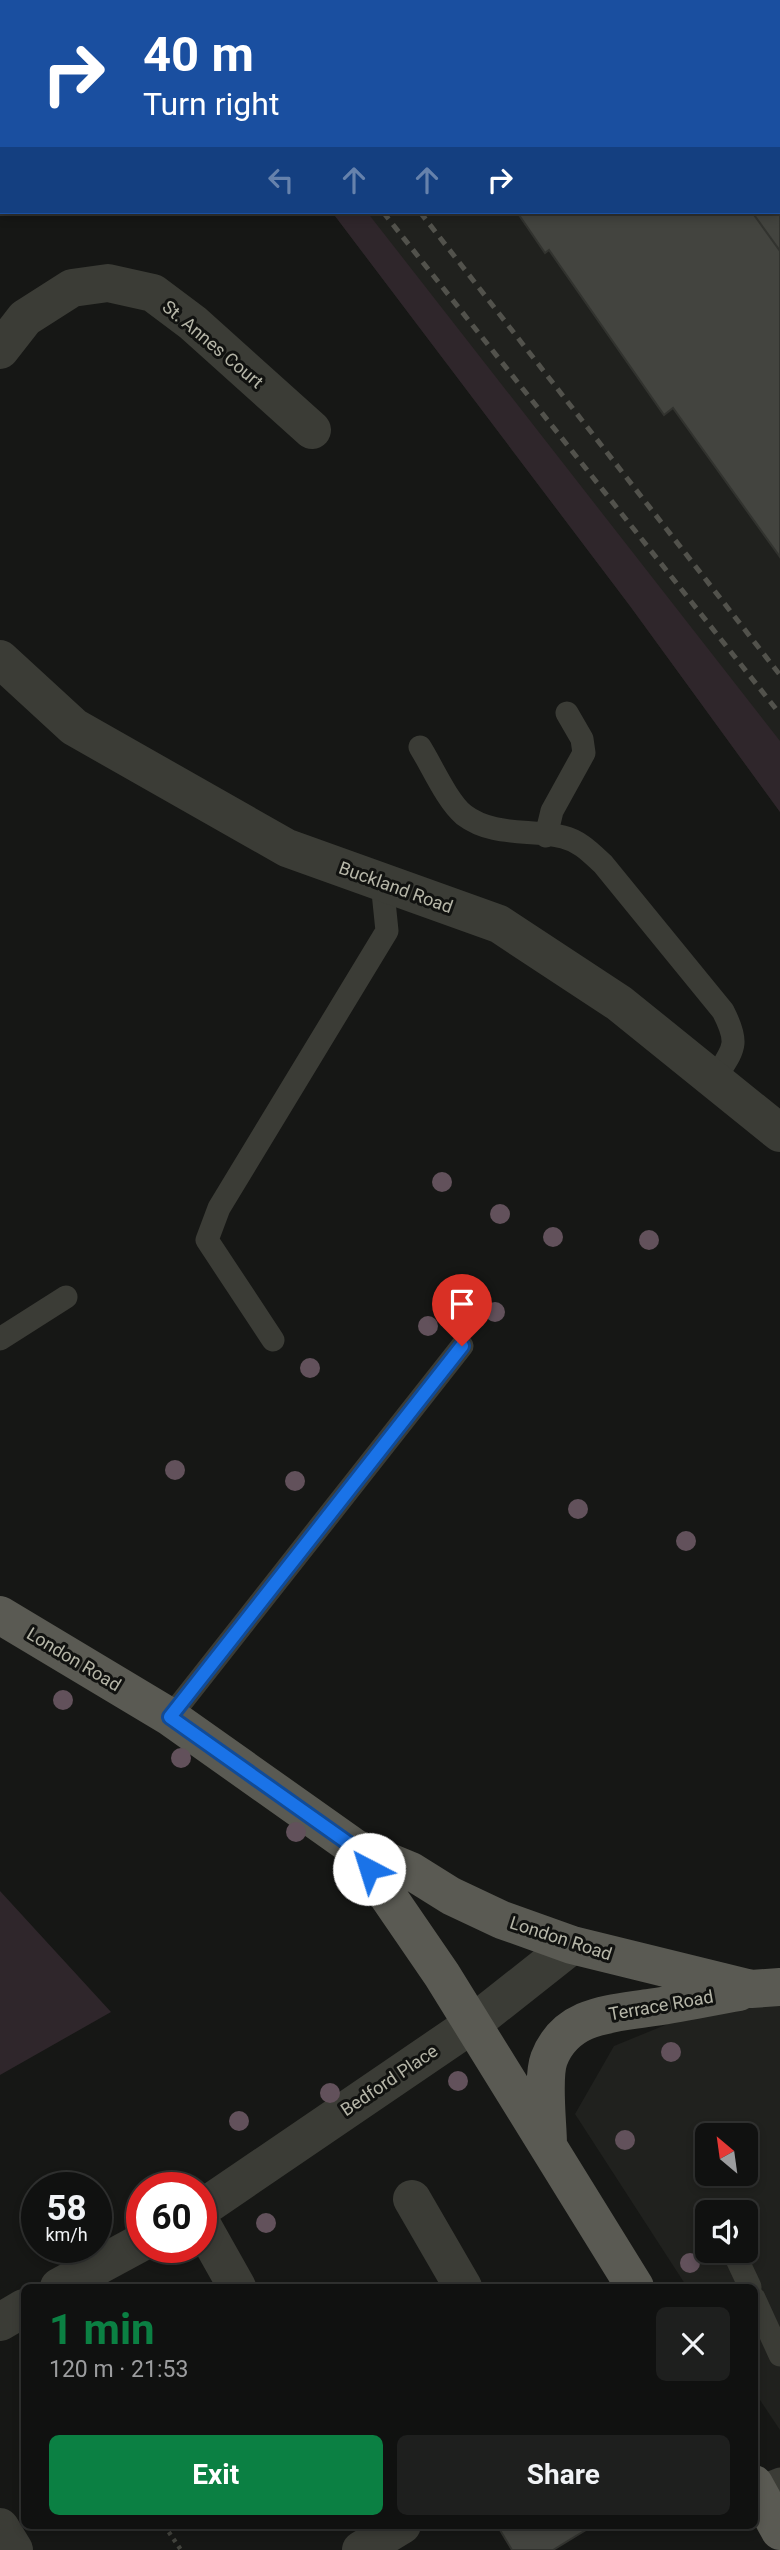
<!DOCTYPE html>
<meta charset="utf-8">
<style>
body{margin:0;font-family:Roboto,sans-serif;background:#1e1f1e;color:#f1f3f6;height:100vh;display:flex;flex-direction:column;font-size:26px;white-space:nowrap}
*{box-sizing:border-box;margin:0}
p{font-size:23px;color:#9c9d9f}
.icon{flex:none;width:38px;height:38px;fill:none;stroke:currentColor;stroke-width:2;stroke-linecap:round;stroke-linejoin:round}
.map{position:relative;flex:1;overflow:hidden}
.drawer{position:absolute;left:21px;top:2284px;width:737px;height:245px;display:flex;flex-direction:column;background:#101110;border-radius:10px;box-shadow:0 4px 10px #0003,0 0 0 2px #303130}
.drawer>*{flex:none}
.banner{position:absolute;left:0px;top:0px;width:780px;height:214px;box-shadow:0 4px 10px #0003,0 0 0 2px #303130;background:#1a4fa0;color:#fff;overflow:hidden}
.needle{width:46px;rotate:331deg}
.controls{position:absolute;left:695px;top:2123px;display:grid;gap:14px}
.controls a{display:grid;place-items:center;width:63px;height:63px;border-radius:10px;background:#101110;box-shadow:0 4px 10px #0003,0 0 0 2px #303130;font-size:35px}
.speed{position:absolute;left:21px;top:2172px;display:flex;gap:14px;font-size:35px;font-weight:700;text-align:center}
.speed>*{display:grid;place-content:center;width:91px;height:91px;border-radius:50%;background:#101110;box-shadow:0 4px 10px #0003,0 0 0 2px #303130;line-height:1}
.speed small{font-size:18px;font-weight:400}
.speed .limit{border:10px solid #d22;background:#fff;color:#111}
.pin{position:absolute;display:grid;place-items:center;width:60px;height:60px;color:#fff;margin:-72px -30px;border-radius:50% 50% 50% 0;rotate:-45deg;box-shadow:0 0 7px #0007}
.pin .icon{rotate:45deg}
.me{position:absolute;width:77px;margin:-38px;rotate:320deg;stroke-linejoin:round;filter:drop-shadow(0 0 5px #0008)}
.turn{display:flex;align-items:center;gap:24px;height:147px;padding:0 28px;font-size:32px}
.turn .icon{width:91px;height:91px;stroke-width:2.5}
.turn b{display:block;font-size:49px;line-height:60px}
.lanes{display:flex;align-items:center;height:66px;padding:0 28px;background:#0003;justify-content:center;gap:35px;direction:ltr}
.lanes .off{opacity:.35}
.round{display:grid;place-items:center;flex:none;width:74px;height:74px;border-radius:10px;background:#1e1f1e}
.head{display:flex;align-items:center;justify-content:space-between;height:119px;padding:0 28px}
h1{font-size:42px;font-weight:700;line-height:52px;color:#0b8043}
.cta{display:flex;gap:14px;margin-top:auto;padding:14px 28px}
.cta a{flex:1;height:80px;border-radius:10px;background:#0b8043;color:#fff;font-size:28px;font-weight:700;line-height:80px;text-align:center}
.cta a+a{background:#1e1f1e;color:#f1f3f6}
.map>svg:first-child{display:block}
.built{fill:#20211e;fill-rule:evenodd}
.green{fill:#2f262b}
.building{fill:#43443f;stroke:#32332f;stroke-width:2}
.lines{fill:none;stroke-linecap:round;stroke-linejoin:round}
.path{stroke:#42433d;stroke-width:4.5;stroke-dasharray:3.5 5;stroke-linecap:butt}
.service{stroke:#3b3c36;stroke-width:23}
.minor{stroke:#3b3c36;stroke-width:38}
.primary{stroke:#5a5a53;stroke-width:38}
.rail{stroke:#52524c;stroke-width:5;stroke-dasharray:9 7;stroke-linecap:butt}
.tree{fill:#62515b}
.route-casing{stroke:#114b97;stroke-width:18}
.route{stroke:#1a73e8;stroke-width:12}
.labels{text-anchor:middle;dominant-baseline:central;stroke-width:6;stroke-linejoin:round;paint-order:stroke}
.street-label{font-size:18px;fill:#b6b6a8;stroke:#111210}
</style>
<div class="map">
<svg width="780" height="2550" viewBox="0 0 780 2550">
<rect width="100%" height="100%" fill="#161715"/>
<path class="built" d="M168,0H780V812L630,606L332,212H779V2Z
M780,1978V2430L754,2391V2287H687L575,2114L614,2046ZM707,2135H746V2174H707ZM707,2212H746V2250H707Z"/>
<path class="green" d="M332,212H367L780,741V812L630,606Z
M0,1891L111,2012L0,2075Z"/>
<path class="building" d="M70,0H140L141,2H71Z
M547,0H780V110L779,2H544Z
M780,110V251L752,212H779Z
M517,212H752L780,251V557L673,408L664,415L549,250L545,253Z
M497,2525H594L553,2550H512Z"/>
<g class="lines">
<path class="path" d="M164,2525L181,2550"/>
<path class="service" d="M33,0L34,2
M420,747C432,766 447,801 464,815C493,837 530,829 563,837C580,841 591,853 603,864L723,1011C741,1046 733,1049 714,1080
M546,836L552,811L584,753L582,739L567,713
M0,1339L66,1297
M273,1340L207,1240L219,1208L387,931L382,882
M170,1717L462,1346
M735,2255L750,2287
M754,2298L780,2355
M757,2488L780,2479"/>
<path class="minor" d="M0,350L25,318L72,288L108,283L153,293L193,323L312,430
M0,659L74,727L287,848L499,924L619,1003L780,1133
M412,2199L463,2287
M201,2209L471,2025L572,1945
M201,2223L237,2287
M59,2287L142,2242
M0,2322L24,2308
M0,2527L14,2550
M361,2550L402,2525"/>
<path class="primary" d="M0,1615L170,1717L355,1848L411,1871L451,1896L502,1920L572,1945L751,1989L780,1987
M355,1848L442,1975L635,2287
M548,2145C548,2124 542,2078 549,2059C566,2015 609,2014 648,2008C679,2004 709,1997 739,1992
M754,2484L780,2531"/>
<path class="rail" d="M220,0L221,2
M257,0L258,2
M383,212L780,714
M420,212L780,675"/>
</g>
<g class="tree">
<circle cx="442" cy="1182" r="10"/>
<circle cx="500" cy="1214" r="10"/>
<circle cx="553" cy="1237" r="10"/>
<circle cx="649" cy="1240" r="10"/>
<circle cx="495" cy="1312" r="10"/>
<circle cx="428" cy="1326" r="10"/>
<circle cx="310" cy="1368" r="10"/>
<circle cx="175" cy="1470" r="10"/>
<circle cx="295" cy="1481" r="10"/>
<circle cx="578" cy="1509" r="10"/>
<circle cx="686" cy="1541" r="10"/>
<circle cx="63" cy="1700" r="10"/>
<circle cx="181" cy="1758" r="10"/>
<circle cx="296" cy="1832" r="10"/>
<circle cx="671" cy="2052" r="10"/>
<circle cx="458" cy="2081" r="10"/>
<circle cx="330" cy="2093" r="10"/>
<circle cx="239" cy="2121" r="10"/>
<circle cx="625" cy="2140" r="10"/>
<circle cx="266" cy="2223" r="10"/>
<circle cx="690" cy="2263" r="10"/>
</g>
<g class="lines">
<defs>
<path id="route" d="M369,1869L355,1848L170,1717L462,1346"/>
</defs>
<use href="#route" class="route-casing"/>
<use href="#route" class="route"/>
</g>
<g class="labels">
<g class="street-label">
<text transform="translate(213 344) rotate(40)">St. Annes Court</text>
<text transform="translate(396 887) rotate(20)">Buckland Road</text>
<text transform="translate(74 1659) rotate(31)">London Road</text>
<text transform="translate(561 1938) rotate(18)">London Road</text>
<text transform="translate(661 2005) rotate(-10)">Terrace Road</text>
<text transform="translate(389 2080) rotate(-34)">Bedford Place</text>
</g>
</g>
</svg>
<div class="controls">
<a><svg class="needle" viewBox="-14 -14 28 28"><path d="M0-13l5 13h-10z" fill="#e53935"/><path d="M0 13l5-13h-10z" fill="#9c9d9f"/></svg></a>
<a><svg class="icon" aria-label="sound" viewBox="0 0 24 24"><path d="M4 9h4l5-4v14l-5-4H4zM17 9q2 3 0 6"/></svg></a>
</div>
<div class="speed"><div>58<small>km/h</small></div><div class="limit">60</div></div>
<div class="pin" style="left:462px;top:1346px;background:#d93025"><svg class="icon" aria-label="arrive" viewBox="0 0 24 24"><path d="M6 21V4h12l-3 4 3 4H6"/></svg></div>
<svg class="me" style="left:369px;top:1869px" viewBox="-20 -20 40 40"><circle r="19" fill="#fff"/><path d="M0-13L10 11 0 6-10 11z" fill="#1a73e8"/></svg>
<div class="banner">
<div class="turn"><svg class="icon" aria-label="right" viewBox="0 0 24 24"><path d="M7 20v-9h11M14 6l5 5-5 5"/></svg><div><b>40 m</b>Turn right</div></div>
<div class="lanes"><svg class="icon off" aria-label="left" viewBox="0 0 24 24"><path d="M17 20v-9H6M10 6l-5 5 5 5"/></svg><svg class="icon off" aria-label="ahead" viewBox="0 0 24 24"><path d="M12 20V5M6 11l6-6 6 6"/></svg><svg class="icon off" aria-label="ahead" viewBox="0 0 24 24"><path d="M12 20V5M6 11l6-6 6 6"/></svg><svg class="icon" aria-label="right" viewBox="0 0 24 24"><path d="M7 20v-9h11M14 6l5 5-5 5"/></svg></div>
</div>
<section class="drawer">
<div class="head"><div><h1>1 min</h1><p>120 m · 21:53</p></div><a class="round"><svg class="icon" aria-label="close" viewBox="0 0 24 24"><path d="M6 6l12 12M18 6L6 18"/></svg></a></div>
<div class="cta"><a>Exit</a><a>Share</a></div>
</section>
</div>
